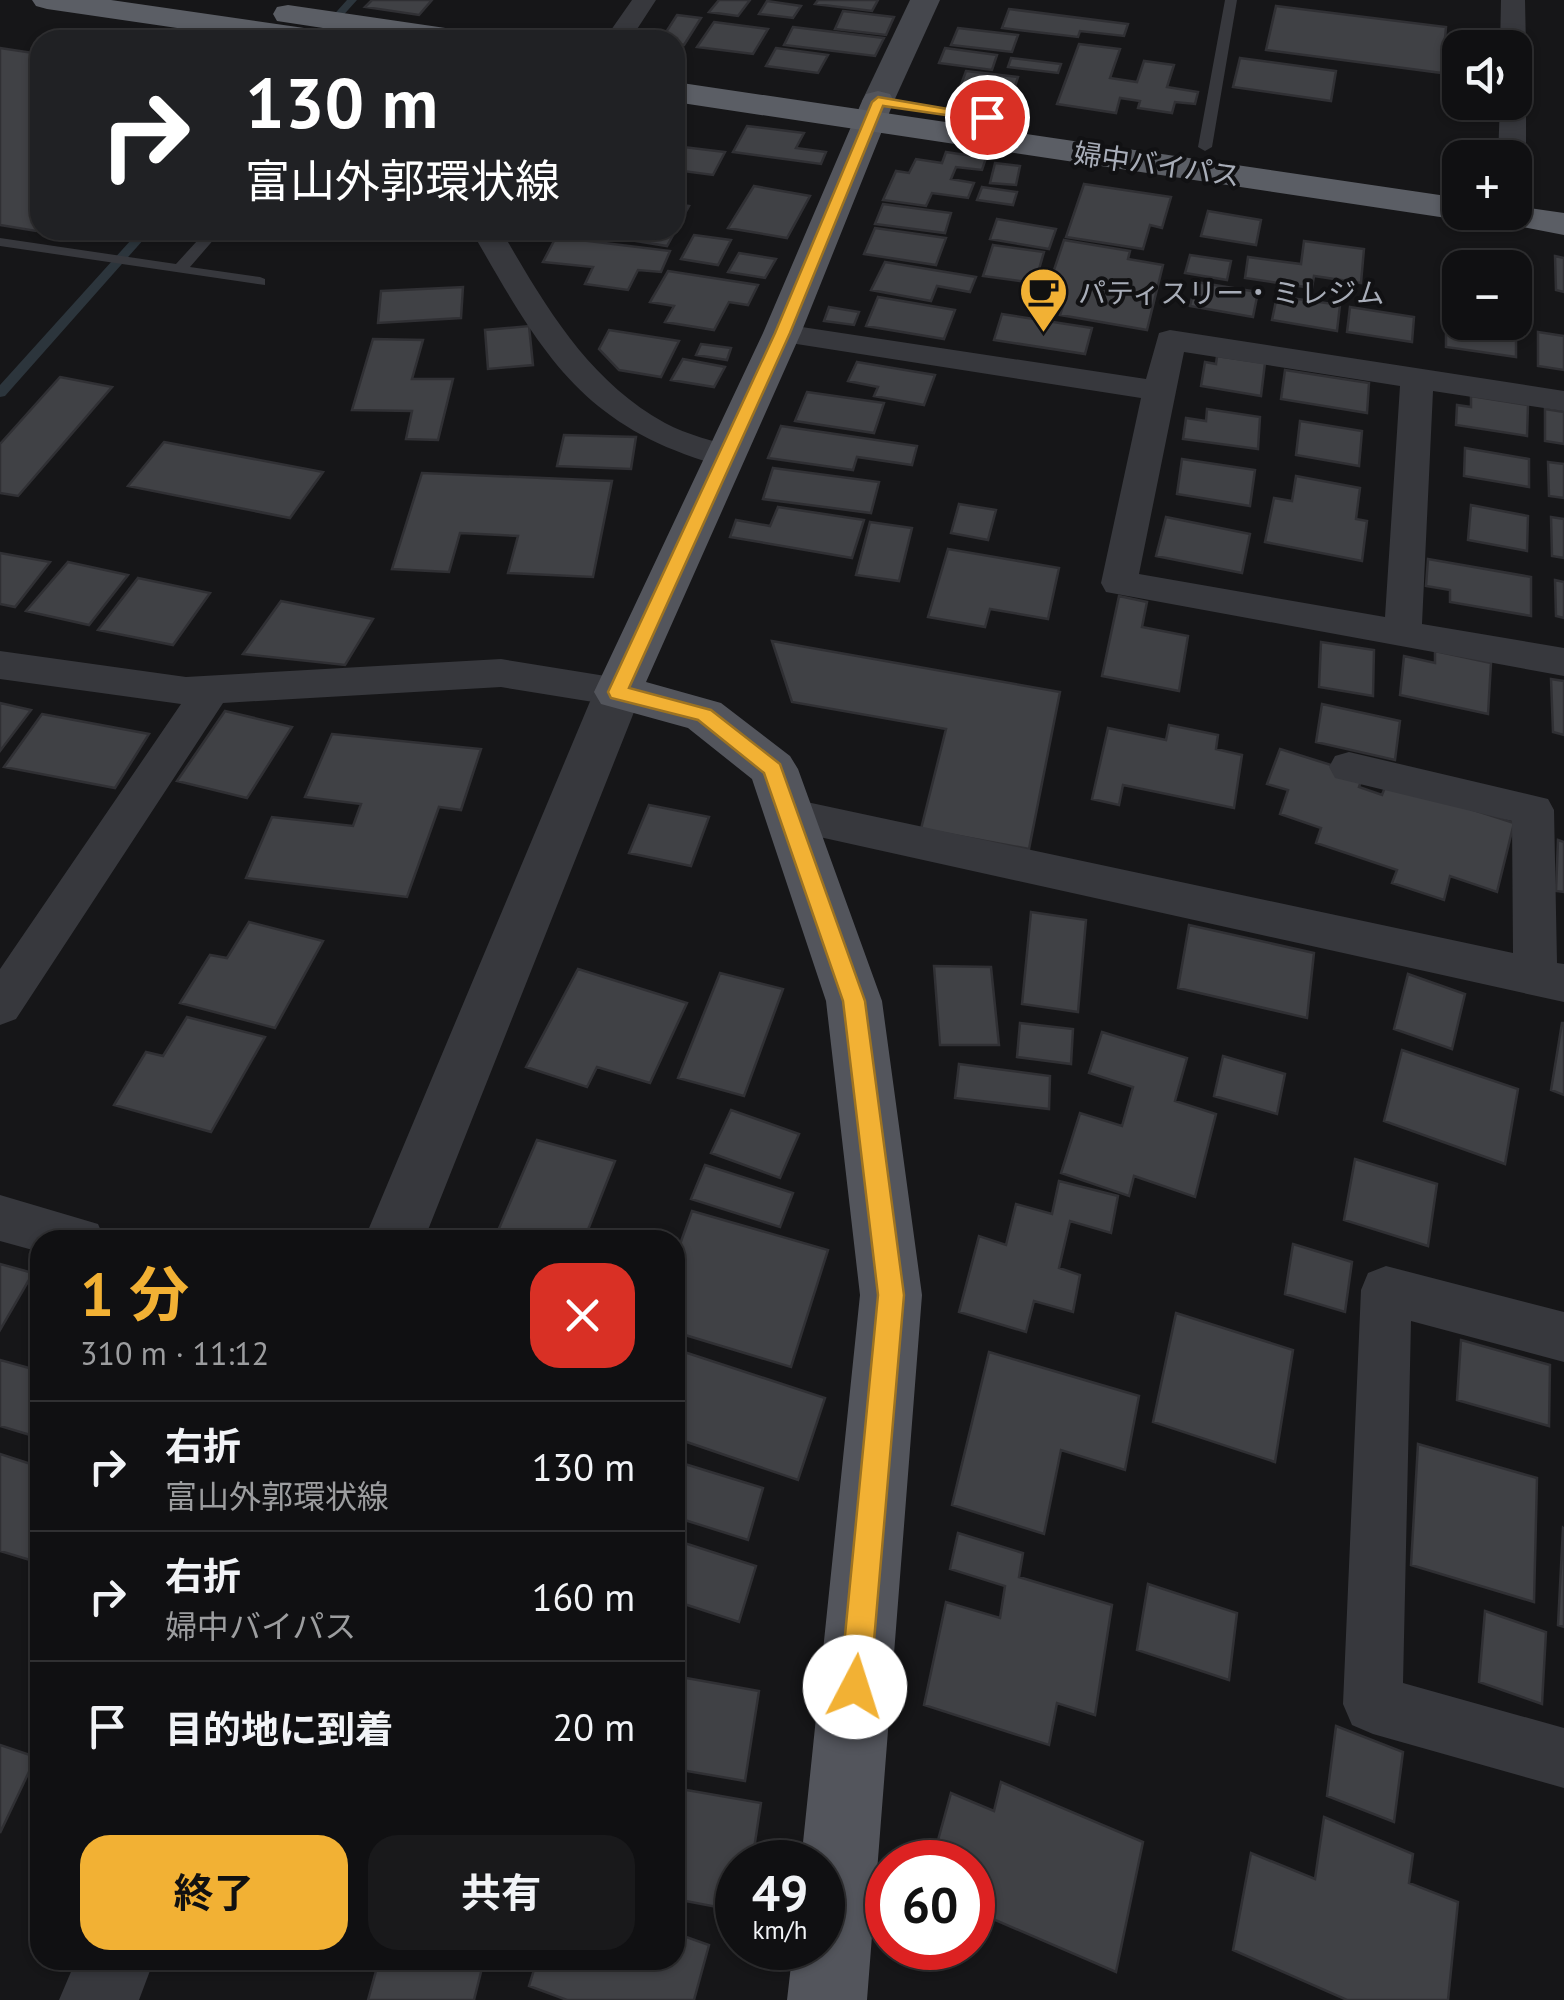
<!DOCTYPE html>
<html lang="ja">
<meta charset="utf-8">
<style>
body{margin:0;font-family:"PT Sans","Noto Sans JP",sans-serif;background:#19191b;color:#f1f3f6;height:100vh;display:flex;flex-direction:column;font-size:38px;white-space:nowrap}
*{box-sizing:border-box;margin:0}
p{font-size:32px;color:#9c9d9f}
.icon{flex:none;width:55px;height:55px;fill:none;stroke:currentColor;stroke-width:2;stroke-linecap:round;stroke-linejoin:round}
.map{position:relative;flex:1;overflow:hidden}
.sheet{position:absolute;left:30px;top:1230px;width:655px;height:740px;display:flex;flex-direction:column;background:#101012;border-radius:30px;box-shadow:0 2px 8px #0004,0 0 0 2px #303032}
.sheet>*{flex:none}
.banner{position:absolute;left:30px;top:30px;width:655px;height:210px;border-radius:30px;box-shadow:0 2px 8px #0004,0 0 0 2px #303032;background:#202124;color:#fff;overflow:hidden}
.controls{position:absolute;left:1442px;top:30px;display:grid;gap:20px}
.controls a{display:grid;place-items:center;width:90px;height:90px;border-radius:20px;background:#101012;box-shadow:0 2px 8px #0004,0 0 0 2px #303032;font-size:50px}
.speed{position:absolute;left:715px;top:1840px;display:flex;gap:20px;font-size:50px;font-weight:700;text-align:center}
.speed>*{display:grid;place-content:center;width:130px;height:130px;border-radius:50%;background:#101012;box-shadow:0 2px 8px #0004,0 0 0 2px #303032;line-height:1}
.speed small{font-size:25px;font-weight:400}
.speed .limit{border:15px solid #d22;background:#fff;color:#111}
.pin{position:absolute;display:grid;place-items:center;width:85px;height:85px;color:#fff;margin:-42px;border:5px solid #fff;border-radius:50%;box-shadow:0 2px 10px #0007}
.me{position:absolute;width:110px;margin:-55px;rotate:5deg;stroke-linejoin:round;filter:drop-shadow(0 0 8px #0008)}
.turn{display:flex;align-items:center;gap:35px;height:210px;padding:0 50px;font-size:45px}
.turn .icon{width:130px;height:130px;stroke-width:2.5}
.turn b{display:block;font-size:70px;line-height:85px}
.round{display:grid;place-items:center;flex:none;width:105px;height:105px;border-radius:30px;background:#19191b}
.headline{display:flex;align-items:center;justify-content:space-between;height:170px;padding:0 50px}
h1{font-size:60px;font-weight:700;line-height:75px;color:#f2b134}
.action{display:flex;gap:20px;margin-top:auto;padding:20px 50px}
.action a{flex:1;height:115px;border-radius:30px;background:#f2b134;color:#111;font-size:40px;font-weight:700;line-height:115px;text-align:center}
.action a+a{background:#19191b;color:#f1f3f6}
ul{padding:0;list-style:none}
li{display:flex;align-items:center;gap:30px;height:130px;padding:0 50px;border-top:2px solid #303032}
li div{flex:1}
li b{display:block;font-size:38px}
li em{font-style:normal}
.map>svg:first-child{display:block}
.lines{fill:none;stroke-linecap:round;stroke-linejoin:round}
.stream{fill:#2c353c;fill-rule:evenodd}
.building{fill:#404145;stroke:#303034;stroke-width:2.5}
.service{fill:#37383d;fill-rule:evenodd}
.minor{fill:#37383d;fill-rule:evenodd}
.tertiary{fill:#37383d;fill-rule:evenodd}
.secondary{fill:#45474d;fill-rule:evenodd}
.primary{fill:#53555c;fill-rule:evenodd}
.trunk{fill:#5b5e65;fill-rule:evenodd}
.route{fill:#f2b134;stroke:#9d7322;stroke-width:2.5}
.labels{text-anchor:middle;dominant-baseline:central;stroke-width:8;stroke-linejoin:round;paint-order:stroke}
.far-street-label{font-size:28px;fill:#a8adb8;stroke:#111113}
.far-poi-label{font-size:28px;fill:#a8adb8;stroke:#111113;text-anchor:start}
</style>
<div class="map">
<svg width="1564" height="2000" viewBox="0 0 1564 2000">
<rect width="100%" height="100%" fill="#161618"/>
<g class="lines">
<path class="stream" d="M347,0H357L321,40H311Z
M140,230H152L5,396L0,397V385Z"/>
</g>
<path class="building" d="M372,0H432L419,15L365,7Z
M719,0H750L738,16L709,12Z
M818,0H878L872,11L815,4Z
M767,1L801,6L793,18L759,14Z
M1276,6L1446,27L1442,73L1266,50Z
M1009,9L1128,24L1124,36L1080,31L1078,37L1002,28Z
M843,11L894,17L886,35L835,29Z
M677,15L701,18L684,45L661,40Z
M714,22L768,29L753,54L697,47Z
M793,27L884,38L875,56L784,45Z
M958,28L1018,35L1012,52L951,45Z
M1079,44L1120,49L1110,78L1137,82L1144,61L1174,65L1167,87L1198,92L1195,104L1175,102L1172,113L1138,108L1140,101L1120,98L1116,113L1057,104Z
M0,48L40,54V227L36,231L0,225Z
M776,48L828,55L818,73L766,66Z
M945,48L997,55L992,70L939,63Z
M1011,58L1061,64L1058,73L1008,67Z
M1240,58L1336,71L1331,101L1233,87Z
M966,71L1018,77L1012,96L959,90Z
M747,126L804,133L796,148L826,152L821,164L733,152Z
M675,146L725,152L713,175L675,170Z
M946,152L986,158L982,170L956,167L951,179L974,183L968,198L932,193L926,206L883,200L896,171L909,173L916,159L942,163Z
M995,163L1020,166L1016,185L990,183Z
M1084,184L1171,197L1162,228L1150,225L1143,249L1066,237Z
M754,186L810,196L787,238L728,228Z
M982,187L1017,192L1013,205L977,200Z
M675,204L689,206L667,246L630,240L635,230H675Z
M883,204L951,213L945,233L875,224Z
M1208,211L1261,220L1256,245L1201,236Z
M997,219L1056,229L1049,249L990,239Z
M875,228L946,238L936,265L864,254Z
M694,235L731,240L718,265L681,259Z
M556,237L670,251L661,272L638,270L628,290L585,284L593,267L543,262Z
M1064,240L1130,251L1128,259L1163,265L1147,330L1060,315L1065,300L1045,297Z
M1304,241L1364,249L1361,283L1314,276L1312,288L1245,278L1248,257L1301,264Z
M993,245L1044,252L1035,283L983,276Z
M739,253L776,259L765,278L728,272Z
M1190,255L1231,261L1227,280L1185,273Z
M1555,256L1564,258V292L1556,290Z
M885,262L976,277L970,292L937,286L931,301L871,290Z
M668,271L758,285L748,305L729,302L714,330L665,322L674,306L650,302Z
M1196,282L1258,292L1253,317L1190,306Z
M463,287L461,318L378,323L381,291Z
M1277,296L1340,305L1337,331L1272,320Z
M878,297L955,310L944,339L866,326Z
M829,307L859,312L854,325L824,321Z
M1350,307L1414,317L1412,342L1347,332Z
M1002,314L1092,328L1085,354L994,340Z
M1446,318L1516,328V357L1446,347Z
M529,326L533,365L488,369L485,330Z
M609,330L679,341L661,377L619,370L599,349Z
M1538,332L1564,336V370L1538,366Z
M373,339L423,340L412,379H453L438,440L406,439L412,411L352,410Z
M701,344L731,348L727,360L696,355Z
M1217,356L1265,363L1261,396L1201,386L1205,362L1216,364Z
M683,359L725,367L714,387L671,380Z
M857,362L935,375L924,405L874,396L878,387L848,381Z
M1285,370L1369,383L1367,413L1281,399Z
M60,377L112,387L18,496L0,493V444Z
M807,392L884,403L874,433L795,421Z
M1471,396L1528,405L1527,436L1456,425L1457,405L1471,407Z
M1207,409L1260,417L1258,449L1183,439L1186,418L1206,421Z
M1545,409L1564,412V444L1545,441Z
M1300,421L1362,431L1359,466L1296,455Z
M781,426L917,446L912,465L857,457L853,470L768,458Z
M564,435L636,437L631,469L557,466Z
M164,442L323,472L290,518L128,486Z
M1465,448L1529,459V487L1464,476Z
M1182,459L1255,470L1250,506L1177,494Z
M1548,462L1564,464V498L1549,496Z
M773,468L879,482L871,513L763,499Z
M422,473L612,481L593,577L508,573L518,536L460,533L449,572L392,569Z
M1296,476L1360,488L1356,519L1367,521L1362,561L1265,542L1274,498L1292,501Z
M959,504L996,510L988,540L951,533Z
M1471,505L1528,516L1527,551L1468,540Z
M778,507L864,520L852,558L730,537L736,520L770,526Z
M1166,517L1250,534L1242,573L1156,556Z
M1551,517L1564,519V558L1552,556Z
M870,522L912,528L899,581L856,575Z
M948,549L1059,568L1048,619L990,609L985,627L928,617Z
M0,553L50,562L15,607L0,604Z
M1428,559L1531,577V616L1450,602V590L1426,586Z
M68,562L128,575L89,625L26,611Z
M138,578L210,593L173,645L98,630Z
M1555,580L1564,582V618L1556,616Z
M1119,596L1147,602L1142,627L1188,636L1179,691L1102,676Z
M281,601L373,619L345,665L243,654Z
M772,641L1060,692L1029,849L921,829L946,729L792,702Z
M1321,642L1374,650L1373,696L1319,687Z
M1435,651L1491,663L1488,714L1400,695L1404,656L1435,663Z
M1551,679L1564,681V735L1553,732Z
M0,703L31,710L0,751Z
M1322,704L1400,721L1395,760L1316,742Z
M225,711L292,727L247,798L177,781Z
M42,714L149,734L115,788L4,767Z
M1169,725L1218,735L1216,749L1242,755L1234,808L1123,785L1119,805L1092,799L1108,728L1166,740Z
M332,734L481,749L461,810L439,807L407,897L246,878L272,817L353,826L361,804L305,797Z
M1280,749L1363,775L1359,787L1382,795L1387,782L1514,823L1497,892L1450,876L1444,900L1392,883L1397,870L1316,843L1321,828L1280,814L1288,790L1267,784Z
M649,805L709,817L691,866L629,853Z
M1558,840L1564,842V892L1556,891Z
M1031,912L1086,920L1078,1012L1022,1004Z
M249,922L323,941L275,1028L180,1003L210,955L227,958Z
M1189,925L1314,953L1307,1018L1178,988Z
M934,966L991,967L999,1045H940Z
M578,969L687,1003L650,1083L597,1067L587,1087L526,1067Z
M720,973L783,989L744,1096L678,1078Z
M1408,974L1465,994L1452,1049L1394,1029Z
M187,1017L265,1037L211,1132L114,1105L146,1052L163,1056Z
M1020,1023L1073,1029L1071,1064L1017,1057Z
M1562,1023H1564V1095L1551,1090Z
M1102,1032L1187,1058L1175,1101L1216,1114L1195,1197L1134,1176L1129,1196L1061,1173L1080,1113L1122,1126L1133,1087L1089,1073Z
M1402,1050L1518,1089L1505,1164L1384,1121Z
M1223,1056L1285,1074L1277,1114L1214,1096Z
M959,1064L1050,1076L1049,1109L955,1098Z
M731,1110L799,1134L780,1178L711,1153Z
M537,1140L615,1161L584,1240H494Z
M1355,1159L1437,1184L1428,1246L1344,1220Z
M705,1165L793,1193L780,1227L691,1199Z
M1059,1181L1118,1196L1111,1233L1070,1221L1059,1268L1080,1275L1073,1312L1034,1301L1026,1332L959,1312L979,1236L1006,1245L1016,1204L1052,1214Z
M692,1211L828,1250L791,1367L675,1332V1258Z
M1293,1244L1352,1262L1345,1312L1285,1294Z
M0,1264L33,1273L0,1330Z
M1176,1313L1293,1350L1275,1462L1153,1422Z
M1461,1340L1550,1365L1549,1426L1457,1400Z
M675,1349L825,1398L798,1480L675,1438Z
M989,1352L1139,1396L1125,1470L1061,1450L1044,1534L952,1505Z
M0,1360L40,1371L37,1437L0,1426Z
M1418,1444L1537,1478L1534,1602L1411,1565Z
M0,1454L40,1467V1542L30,1560L0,1551Z
M675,1461L763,1488L748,1540L675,1517Z
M1563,1528L1564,1529V1627L1558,1625Z
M958,1533L1023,1553L1019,1577L1112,1605L1095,1715L1057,1703L1049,1745L924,1705L946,1602L1000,1618L1005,1586L950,1569Z
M675,1540L756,1566L739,1622L675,1601Z
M1148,1584L1237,1613L1229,1680L1137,1650Z
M1485,1611L1546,1632L1542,1704L1479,1682Z
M675,1676L759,1691L745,1781L675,1769Z
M1336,1726L1403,1752L1394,1822L1327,1796Z
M0,1745L36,1757L0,1833Z
M1001,1782L1143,1842L1116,1972L972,1910V1862H932L951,1793L994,1811Z
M675,1788L761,1803L752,1862H738V1911L675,1899Z
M1324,1817L1413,1854L1409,1883L1458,1902L1448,2000H1347L1233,1950L1251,1853L1315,1879Z
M675,1933L709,1945L694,2000H567L529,1986L537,1960H675Z
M379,1960H484L474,2000H368Z"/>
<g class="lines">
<path class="service" d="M1225,0H1237L1212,147L1205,151L1198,147Z
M207,230H222L190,267L260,277L265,279V285L0,246V238L176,264Z"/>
<path class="minor" d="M632,0H656L630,40H604Z
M1501,0H1525L1526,48L1522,53L1515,55V48H1500Z
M1515,94L1526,102V158L1515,166V158H1498L1500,102H1515Z
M471,230H501C544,304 587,380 665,423C687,435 714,441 738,448L743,456L738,464L726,467C581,429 541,352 471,230Z
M782,324L1146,379L1159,333L1170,330L1564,391V411L1433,391L1422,624L1564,648V676L1106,592L1101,583L1141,398L771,340L766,333L771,326ZM1184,352L1400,386L1385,617L1139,574Z
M0,651L186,677L501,659L618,678L632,682L637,692L632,702L618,706L501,687L223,703L16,1019L0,1025V969L181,704L0,679Z
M1349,752L1548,799L1554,810L1557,963L1564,964V1002L788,830L773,825L767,814L773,803L788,798L1513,953L1512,821L1335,778L1329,767L1335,756Z
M0,1195L98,1224L105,1240H40V1252L0,1241Z
M1386,1266L1564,1312V1362L1411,1321L1403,1683L1564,1728V1788L1373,1734L1352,1725L1343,1704L1361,1290L1368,1273Z"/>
<path class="tertiary" d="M618,675L635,680L642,692L424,1240H364L594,692L601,680Z
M76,1960H154L139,2000H59Z"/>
<path class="secondary" d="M910,0H940L894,101L890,108H866L862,101Z"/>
<path class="primary" d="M878,91L890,94L894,101L801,333L646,682L721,703L790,756L798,769L882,1001L922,1295L867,2000H787L793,1948H822V1862H801L860,1295L826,1001L752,779L688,728L601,704L594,692L763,333L862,101L866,94Z"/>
<path class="trunk" d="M32,0H111L325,31L336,33L341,40H260L47,9L36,6Z
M288,5L466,31L477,33L482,40H402L277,21L273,14L277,7Z
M675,82L1460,198V212H1515V206L1564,213V235L1470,217L1460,220L675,102Z"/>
</g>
<path class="route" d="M878,97L994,117L987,121L883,106L790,333L629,688L711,710L780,764L865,1001L904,1295L870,1687L866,1697L855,1702L844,1697L840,1687L878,1295L843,1001L764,773L698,720L611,698L608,692L775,333L872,102Z"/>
<defs>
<symbol id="cafe-pin" viewBox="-11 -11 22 30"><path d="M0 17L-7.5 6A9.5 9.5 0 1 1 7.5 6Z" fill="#f2b134" stroke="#111113"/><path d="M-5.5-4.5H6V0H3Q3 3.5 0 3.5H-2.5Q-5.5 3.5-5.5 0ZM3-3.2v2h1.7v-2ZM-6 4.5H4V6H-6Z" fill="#111"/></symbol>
</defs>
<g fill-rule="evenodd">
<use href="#cafe-pin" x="1016" y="264" width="55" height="75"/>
</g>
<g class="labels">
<g class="far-street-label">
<text transform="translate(1157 164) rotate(8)">婦中バイパス</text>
</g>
<g class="far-poi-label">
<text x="1078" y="292">パティスリー・ミレジム</text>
</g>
</g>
</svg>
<div class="controls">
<a><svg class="icon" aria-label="sound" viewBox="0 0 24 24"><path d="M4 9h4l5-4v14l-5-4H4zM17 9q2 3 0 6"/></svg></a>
<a>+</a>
<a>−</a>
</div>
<div class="speed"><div>49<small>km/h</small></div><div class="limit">60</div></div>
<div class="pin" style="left:987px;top:117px;background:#d93025"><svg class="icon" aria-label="arrive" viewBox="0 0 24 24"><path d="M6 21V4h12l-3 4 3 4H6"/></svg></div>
<svg class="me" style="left:855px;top:1687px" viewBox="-20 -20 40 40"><circle r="19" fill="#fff"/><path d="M0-13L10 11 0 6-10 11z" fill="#f2b134"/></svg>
<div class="banner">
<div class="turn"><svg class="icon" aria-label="right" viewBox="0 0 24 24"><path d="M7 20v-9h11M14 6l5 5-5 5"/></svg><div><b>130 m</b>富山外郭環状線</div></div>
</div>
<section class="sheet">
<div class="headline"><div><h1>1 分</h1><p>310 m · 11:12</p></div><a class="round" style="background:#d93025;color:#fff"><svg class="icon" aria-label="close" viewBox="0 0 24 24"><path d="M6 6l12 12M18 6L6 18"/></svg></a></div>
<ul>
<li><svg class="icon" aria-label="right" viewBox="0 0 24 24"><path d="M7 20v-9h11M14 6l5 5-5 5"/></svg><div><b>右折</b><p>富山外郭環状線</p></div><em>130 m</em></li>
<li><svg class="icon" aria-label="right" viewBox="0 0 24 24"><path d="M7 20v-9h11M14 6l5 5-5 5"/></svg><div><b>右折</b><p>婦中バイパス</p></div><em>160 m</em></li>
<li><svg class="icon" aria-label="arrive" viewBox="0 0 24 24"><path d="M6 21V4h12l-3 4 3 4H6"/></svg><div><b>目的地に到着</b></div><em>20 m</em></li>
</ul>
<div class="action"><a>終了</a><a>共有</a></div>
</section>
</div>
